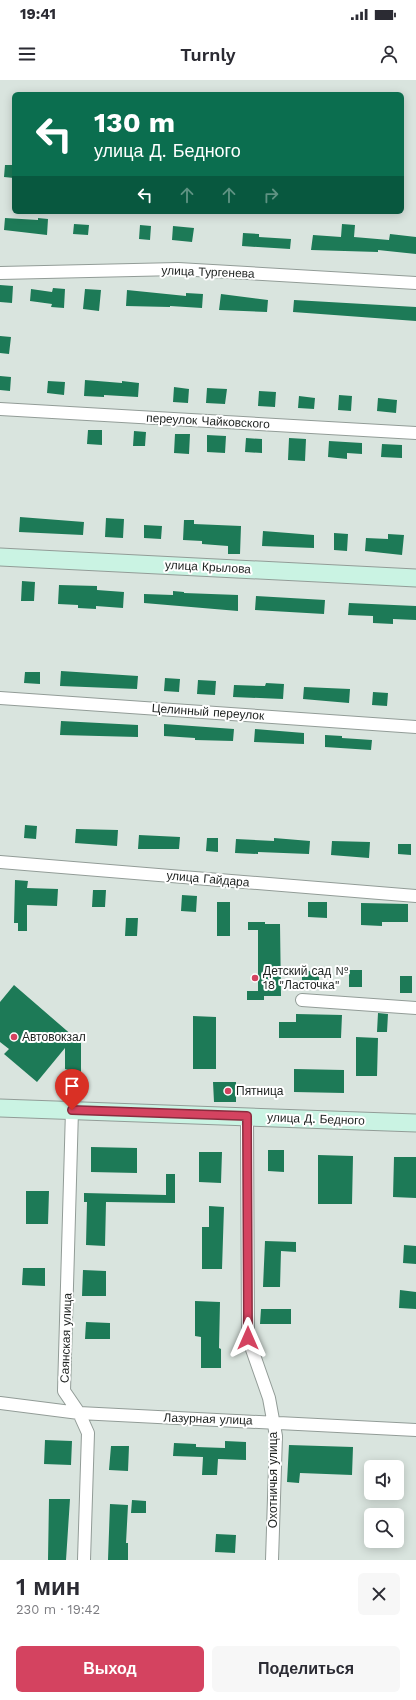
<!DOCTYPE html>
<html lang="ru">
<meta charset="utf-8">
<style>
body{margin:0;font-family:"Work Sans",sans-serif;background:#f7f7f7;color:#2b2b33;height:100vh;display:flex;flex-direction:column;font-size:15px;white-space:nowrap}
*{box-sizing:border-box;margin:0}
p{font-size:13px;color:#7c7c81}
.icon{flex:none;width:22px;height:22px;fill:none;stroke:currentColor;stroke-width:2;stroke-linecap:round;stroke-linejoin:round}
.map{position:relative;height:1480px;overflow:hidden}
.sheet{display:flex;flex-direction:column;background:#fff;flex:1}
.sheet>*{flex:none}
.hud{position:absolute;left:12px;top:12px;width:392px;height:122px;border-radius:6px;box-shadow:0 2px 10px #0003;background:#0b6e4f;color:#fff;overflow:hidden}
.fabs{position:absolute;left:364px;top:1380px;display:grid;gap:8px}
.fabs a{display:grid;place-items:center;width:40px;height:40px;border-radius:6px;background:#fff;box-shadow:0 2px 10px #0003;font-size:20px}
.pin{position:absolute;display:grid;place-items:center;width:34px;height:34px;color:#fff;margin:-41px -17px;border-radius:50% 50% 50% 0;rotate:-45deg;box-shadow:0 0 4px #0007}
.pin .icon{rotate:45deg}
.me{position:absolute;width:44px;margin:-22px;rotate:0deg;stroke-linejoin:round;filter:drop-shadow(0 0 3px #0008)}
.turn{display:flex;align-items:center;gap:14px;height:84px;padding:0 16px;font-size:18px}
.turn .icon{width:52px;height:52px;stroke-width:2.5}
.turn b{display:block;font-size:28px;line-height:34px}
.lanes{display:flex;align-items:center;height:38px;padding:0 16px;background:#0003;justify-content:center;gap:20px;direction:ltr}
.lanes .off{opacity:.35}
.round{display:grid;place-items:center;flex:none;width:42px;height:42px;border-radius:6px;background:#f7f7f7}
.headline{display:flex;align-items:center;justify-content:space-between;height:68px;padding:0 16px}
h1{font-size:24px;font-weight:600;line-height:30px}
.action{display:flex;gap:8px;margin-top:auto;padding:8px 16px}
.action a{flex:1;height:46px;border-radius:6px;background:#d44360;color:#fff;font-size:16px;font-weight:600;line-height:46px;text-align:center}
.action a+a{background:#f7f7f7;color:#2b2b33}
.status{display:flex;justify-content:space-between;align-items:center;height:28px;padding:0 20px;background:#fff;direction:ltr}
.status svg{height:11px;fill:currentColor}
header{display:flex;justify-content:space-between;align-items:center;height:52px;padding:0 16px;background:#fff;font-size:18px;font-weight:600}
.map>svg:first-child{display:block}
.building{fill:#1d7a57}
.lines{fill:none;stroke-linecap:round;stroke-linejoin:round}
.street-casing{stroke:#929c97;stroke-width:14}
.secondary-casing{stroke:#929c97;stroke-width:19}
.street{stroke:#fff;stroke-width:12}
.secondary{stroke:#caf3e3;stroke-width:17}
.route-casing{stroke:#8a2c3e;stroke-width:10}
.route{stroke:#d44360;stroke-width:7}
.poi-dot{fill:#d44360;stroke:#fff;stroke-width:1.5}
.labels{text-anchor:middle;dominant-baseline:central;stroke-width:4;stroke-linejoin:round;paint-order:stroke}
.street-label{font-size:12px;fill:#1e2220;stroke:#fff}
.poi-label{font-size:12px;fill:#1e2220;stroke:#fff;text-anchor:start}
</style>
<div class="status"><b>19:41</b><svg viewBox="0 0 49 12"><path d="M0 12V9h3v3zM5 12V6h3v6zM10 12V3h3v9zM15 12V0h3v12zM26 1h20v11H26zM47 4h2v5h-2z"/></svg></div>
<header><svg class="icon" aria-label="menu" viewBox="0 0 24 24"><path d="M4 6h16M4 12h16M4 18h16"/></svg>Turnly<svg class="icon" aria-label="person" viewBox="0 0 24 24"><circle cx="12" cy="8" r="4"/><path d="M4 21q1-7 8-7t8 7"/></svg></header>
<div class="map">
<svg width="416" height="1480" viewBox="0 0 416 1480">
<rect width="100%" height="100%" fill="#d9e4de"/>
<path class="building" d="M5,85H14V98L4,97Z
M5,138L38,140V138L48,139L47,155L4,150Z
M74,144L89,145L88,155L73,154Z
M342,144L355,145L354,157L389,160L390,154L416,157V174L378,170V172L311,170L313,155L341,157Z
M140,145L151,146L150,160L139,159Z
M173,146L194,148L192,162L172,160Z
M243,153L259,154V157L291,159L290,169L242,166Z
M0,205L13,206L12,223L0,222Z
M53,208L65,209L64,228L51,227L52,224L30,221L31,209L52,212Z
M85,209L101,210L99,231L83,229Z
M127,210L186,216V213L203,214L202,228L170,226V227L126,226Z
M221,214L268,220L267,232L219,230Z
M294,220L416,227V241L293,232Z
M0,256L11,257L9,274L0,273Z
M0,296L11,297L10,311L0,310Z
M85,300L122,303V301L139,303L138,317L104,315V317L84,316Z
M48,301L65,302L64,315L47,313Z
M174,307L189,309L188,323L173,322Z
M207,308L227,309L225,324L206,323Z
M259,311L276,312L275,327L258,326Z
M339,315L352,316L351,331L338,330Z
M299,316L315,318L314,329L298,328Z
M378,318L397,320L396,333L377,331Z
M88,350H102V365L87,364Z
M134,351L146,352L145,366H133Z
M175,354H190L189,374L174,373Z
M207,355L226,356L225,373L207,372Z
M246,358L262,359V373L245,372Z
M289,358L306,359L305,381L288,380Z
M329,361L362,363V374L347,373V379L328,377Z
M382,364L402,365V378L381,377Z
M20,437L84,442L83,455L19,452Z
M106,438L124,439L123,458L105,457Z
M184,440H194V444L241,446L240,474H228V466L202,464V461L183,460Z
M144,445L162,446L161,459L144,458Z
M263,451L314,455V468L262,466Z
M334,453L348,454L347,471L334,470Z
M388,454L404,455L402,475L365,471L366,458L388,459Z
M22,501L35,502L34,521H21Z
M59,505L97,506V510L124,512L123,528L96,526V529L78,528V525L58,524Z
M173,511L184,512V513L238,515V531L144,523V514L173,515Z
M256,516L325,520L324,534L255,530Z
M349,523L416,526V540L393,539V544L373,543V536L348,535Z
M61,591L138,596L137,609L60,606Z
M25,592H40V604L24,603Z
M165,598L180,599L179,612L164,611Z
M198,600L216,601L215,615L197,614Z
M266,603L284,604L283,619L233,617L234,605L265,606Z
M304,607L350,609L349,623L303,619Z
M373,612L388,613L387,626L372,625Z
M61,641L138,645V657L60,655Z
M164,644L234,649L233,661L195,660V658L164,656Z
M255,649L304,653V664L254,662Z
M325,655L342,656V658L372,660L371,670L325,667Z
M25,745L37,746L36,759L24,758Z
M76,749L118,750L117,766L75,763Z
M139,755L180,757L179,769H138Z
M207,758H218V772L206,771Z
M274,758L310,761L309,774L258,772V774L235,773L236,759L274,761Z
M332,761L370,762L369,778L331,775Z
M398,764H411V775L398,774Z
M15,800L28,801L27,808L58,809L57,826L27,825V851H18V843H14Z
M93,810H106L105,827H92Z
M182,815L197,816L196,832L181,831Z
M217,822H230V856H217Z
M308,822H327V838L308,837Z
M361,823L408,824V842H382V846L361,845Z
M126,838H138L137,856H125Z
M248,842H265V844H280L281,916H264V920H247V911H258V850H248Z
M349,890H362V907H349Z
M302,891H319V905H302Z
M400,896H412V913H400Z
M14,905L81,963V994L65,989V968L37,1002L4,974L9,969L0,962V922Z
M378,933L388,934L387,952H377Z
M296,934L342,935L341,958H279V942H296Z
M193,936L216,937V989H193Z
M356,957L378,958L377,996H356Z
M294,989L344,990V1013L294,1012Z
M213,1002H236V1022H214Z
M91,1067L137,1068V1093L91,1092Z
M268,1070H284V1092L268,1091Z
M199,1072H222L221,1103L199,1102Z
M318,1075L353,1076L352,1124H318Z
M394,1077H416V1118L393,1117Z
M166,1094H175V1123L106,1122L105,1166L86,1165L87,1122H84V1113L166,1115Z
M26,1111H49L48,1144H26Z
M209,1126L224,1127L222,1189H202V1147H209Z
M265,1161L296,1162V1172L281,1171L280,1207H263Z
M404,1165L416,1166V1184L403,1183Z
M23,1188H45V1206L22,1205Z
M83,1190L106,1191V1216H82Z
M400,1210L416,1212V1229L399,1228Z
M195,1221L220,1222L219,1268L221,1269V1288H201V1257L195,1256Z
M261,1229H291V1244H260Z
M86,1242L110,1243V1259H85Z
M45,1360L72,1361L71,1385L44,1384Z
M225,1361L246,1362V1380L218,1379L217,1395H202L203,1377L173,1376L174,1363L196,1364V1367L225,1368Z
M289,1365L353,1367L352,1395L300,1393L299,1403L287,1402Z
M111,1366H129L128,1391L109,1390Z
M49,1419H70L66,1480H48Z
M132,1420L146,1421V1433H131Z
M110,1424L128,1425L126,1463H128V1480H108Z
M216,1454L236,1455L235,1473L215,1472Z"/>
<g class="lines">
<defs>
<path id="street" d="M0,193L178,189L416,203
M0,329L416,353
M0,618L416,647
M0,782L416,816
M302,920L416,928
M72,1030L64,1311L79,1333L88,1353L84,1480
M247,1037L248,1258L269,1318L276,1356L272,1480
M0,1323L79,1333L416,1350"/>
<path id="secondary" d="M0,477L416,498
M0,1028L416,1043"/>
</defs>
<use href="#street" class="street-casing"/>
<use href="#secondary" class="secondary-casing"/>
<use href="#street" class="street"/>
<use href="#secondary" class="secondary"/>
</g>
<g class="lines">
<defs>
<path id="route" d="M72,1030L247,1036L248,1258"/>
</defs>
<use href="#route" class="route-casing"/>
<use href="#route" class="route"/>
</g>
<g class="poi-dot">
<circle cx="255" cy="898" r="4"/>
<circle cx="14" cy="957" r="4"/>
<circle cx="228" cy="1011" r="4"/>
</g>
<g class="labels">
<g class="street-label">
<text transform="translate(208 192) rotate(2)">улица Тургенева</text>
<text transform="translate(208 341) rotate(3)">переулок Чайковского</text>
<text transform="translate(208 487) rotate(3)">улица Крылова</text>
<text transform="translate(208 632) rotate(4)">Целинный переулок</text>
<text transform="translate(208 799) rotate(5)">улица Гайдара</text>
<text transform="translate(316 1039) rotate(2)">улица Д. Бедного</text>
<text transform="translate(66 1258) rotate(-88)">Саянская улица</text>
<text transform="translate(208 1339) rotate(2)">Лазурная улица</text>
<text transform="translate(273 1400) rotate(-90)">Охотничья улица</text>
</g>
<g class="poi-label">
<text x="263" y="891">Детский сад №<tspan x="263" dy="14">18 "Ласточка"</tspan></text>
<text x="22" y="957">Автовокзал</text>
<text x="236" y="1011">Пятница</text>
</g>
</g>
</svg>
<div class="fabs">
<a><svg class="icon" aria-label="sound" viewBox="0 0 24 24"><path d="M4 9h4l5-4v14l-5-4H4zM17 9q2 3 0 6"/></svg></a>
<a><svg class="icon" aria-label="search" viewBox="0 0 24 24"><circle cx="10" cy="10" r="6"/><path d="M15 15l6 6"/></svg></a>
</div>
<div class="pin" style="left:72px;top:1030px;background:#d93025"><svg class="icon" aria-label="arrive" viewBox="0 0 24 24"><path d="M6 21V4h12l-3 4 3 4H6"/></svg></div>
<svg class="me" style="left:248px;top:1258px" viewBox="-20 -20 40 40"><path d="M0-17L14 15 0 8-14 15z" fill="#d44360" stroke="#fff" stroke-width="4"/></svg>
<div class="hud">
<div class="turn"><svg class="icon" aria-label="left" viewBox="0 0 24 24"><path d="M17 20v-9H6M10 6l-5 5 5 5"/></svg><div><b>130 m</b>улица Д. Бедного</div></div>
<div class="lanes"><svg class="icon" aria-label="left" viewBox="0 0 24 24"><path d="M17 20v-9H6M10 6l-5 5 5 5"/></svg><svg class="icon off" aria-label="ahead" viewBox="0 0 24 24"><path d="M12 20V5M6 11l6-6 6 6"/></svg><svg class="icon off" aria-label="ahead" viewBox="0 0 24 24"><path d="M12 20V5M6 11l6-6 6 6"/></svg><svg class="icon off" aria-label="right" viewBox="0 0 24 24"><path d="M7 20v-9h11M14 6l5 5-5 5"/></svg></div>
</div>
</div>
<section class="sheet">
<div class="headline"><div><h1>1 мин</h1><p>230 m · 19:42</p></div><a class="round"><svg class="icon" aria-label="close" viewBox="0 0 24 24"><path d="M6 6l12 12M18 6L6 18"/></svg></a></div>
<div class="action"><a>Выход</a><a>Поделиться</a></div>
</section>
